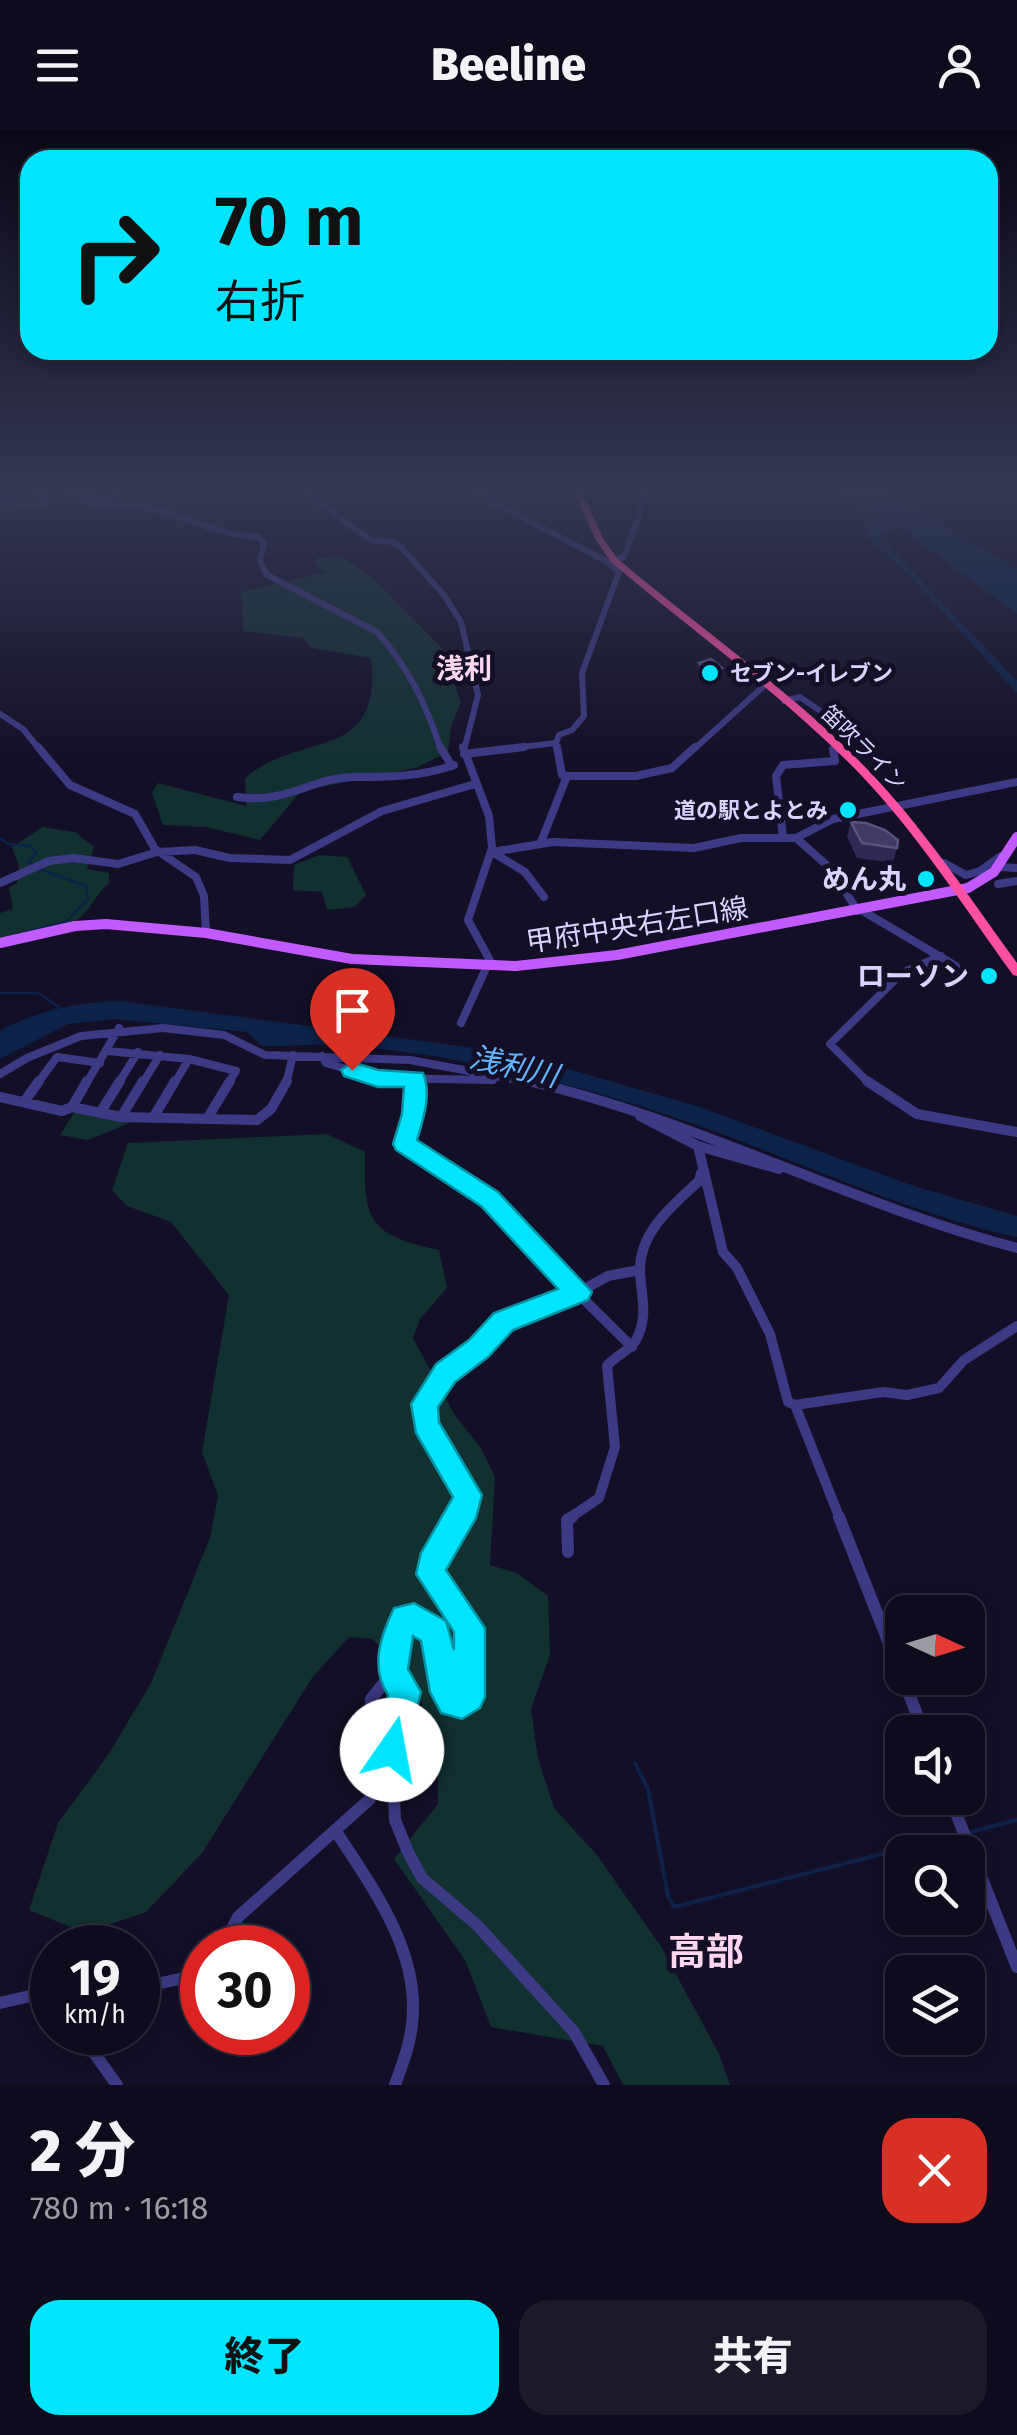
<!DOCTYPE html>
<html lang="ja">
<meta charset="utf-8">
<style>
body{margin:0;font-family:"Fira Sans","Noto Sans JP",sans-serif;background:#1c1929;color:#f1f3f6;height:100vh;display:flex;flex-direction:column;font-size:38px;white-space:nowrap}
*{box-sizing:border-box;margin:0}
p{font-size:32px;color:#9b9ba3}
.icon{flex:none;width:55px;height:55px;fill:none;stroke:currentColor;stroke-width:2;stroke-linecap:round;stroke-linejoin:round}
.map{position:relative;height:1955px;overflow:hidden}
.sheet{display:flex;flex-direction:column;background:#0e0b1c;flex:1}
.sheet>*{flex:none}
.guide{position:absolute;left:20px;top:20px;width:978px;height:210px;border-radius:30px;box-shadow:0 5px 15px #0003,0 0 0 2px #2e2b3b;background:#00e5ff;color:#111;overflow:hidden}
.needle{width:65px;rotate:94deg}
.buttons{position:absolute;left:885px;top:1465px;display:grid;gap:20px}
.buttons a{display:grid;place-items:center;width:100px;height:100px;border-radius:20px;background:#0e0b1c;box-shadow:0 5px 15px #0003,0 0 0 2px #2e2b3b;font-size:50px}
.speed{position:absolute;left:30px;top:1795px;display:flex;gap:20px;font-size:50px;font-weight:700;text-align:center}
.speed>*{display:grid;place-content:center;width:130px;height:130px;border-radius:50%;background:#0e0b1c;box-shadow:0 5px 15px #0003,0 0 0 2px #2e2b3b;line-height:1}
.speed small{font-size:25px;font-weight:400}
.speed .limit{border:15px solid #d22;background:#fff;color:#111}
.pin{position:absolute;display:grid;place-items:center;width:85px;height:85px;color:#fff;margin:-102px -42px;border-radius:50% 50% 50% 0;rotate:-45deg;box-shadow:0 0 10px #0007}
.pin .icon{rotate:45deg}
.me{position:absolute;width:110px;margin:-55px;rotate:12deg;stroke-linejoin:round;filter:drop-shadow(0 0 8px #0008)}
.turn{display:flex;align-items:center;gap:35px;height:210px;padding:0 30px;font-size:45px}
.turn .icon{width:130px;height:130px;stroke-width:2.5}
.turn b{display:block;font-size:70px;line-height:85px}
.round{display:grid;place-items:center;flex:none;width:105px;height:105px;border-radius:30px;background:#1c1929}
.summary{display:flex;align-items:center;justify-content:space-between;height:170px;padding:0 30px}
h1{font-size:60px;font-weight:800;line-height:75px}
.cta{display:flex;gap:20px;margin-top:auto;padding:20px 30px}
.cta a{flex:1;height:115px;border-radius:30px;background:#00e5ff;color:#111;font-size:40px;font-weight:800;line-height:115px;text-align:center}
.cta a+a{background:#1c1929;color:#f1f3f6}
header{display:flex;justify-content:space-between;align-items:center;height:130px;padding:0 30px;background:#0e0b1c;font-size:45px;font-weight:800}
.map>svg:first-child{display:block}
.green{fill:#12302f}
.water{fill:#0c2248}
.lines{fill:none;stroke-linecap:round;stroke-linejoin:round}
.stream-far1{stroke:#0c2248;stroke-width:2.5}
.stream{stroke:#0c2248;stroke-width:4}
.minor-far3{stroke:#3d3a85;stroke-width:6}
.minor-far2{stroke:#3d3a85;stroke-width:8}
.minor-far1{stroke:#3d3a85;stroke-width:10}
.minor{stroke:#3d3a85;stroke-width:12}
.major{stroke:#c25bff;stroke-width:10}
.highway{fill:#ff4fa3;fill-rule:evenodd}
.wall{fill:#312854}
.shaded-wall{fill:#1d163a}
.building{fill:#433a66;stroke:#5a527e;stroke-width:2.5}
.route{fill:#00e5ff;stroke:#0095a6;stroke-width:2.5}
.poi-dot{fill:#00e5ff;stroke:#130f26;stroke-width:4}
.labels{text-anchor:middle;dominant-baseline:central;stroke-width:10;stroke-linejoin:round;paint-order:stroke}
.far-poi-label{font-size:22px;font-weight:bold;fill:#d9d4ff;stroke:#130f26;text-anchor:start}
.far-street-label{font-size:22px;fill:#d9d4ff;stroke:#130f26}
.far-quarter-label{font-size:28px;font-weight:bold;fill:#ffd6f0;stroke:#130f26}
.poi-label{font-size:28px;font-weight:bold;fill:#d9d4ff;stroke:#130f26;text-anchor:end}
.street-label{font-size:28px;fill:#d9d4ff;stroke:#130f26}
.water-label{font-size:30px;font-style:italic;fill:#62b6ff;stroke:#130f26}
.near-quarter-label{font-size:38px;font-weight:bold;fill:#ffd6f0;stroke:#130f26}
</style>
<header><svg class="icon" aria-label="menu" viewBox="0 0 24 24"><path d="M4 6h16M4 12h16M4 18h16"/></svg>Beeline<svg class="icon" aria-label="person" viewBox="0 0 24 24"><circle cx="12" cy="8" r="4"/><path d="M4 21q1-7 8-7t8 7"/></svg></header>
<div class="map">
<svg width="1017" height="1955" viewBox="0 0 1017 1955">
<rect width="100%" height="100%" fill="#130f26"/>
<path class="green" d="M341,427L372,447L441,517L461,572L451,597L448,622L416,638L301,661L260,710L206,697L163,695L152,663L158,653L246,676L245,648C300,600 383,634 371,528L312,518L303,508L243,501L241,462L328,442L317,436L316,428Z
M43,697L75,702L94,717L87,739L109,743V753C95,764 91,781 78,789C62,799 20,804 0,809V783L13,779L9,757L17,753L19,736L12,717Z
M319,725L347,727L366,765L355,777L327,780L322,762L293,760L294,735Z
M76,980L137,990L88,1010L60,1005Z
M327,1004L365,1022C363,1092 370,1105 439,1120L447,1158L420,1189L413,1208L454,1284L481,1318L495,1347L490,1435L517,1443L548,1466L550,1525L531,1579L538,1628L554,1678L597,1725L662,1818L719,1924L730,1955H623L603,1916L491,1897L465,1830L394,1729L438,1674V1625L414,1549L372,1509L349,1507L312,1548L202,1723L146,1782L85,1803L29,1780L58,1693L108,1625L151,1553L210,1408L218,1366L202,1322L229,1165L171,1092L127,1076L112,1060L128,1013Z"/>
<path class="water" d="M833,362H884L1017,439V484L899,397L879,406L1017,551V563L909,445L867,406L865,398L881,386Z
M121,871L513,923L700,977L914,1056L1017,1086V1107C904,1082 802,1032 694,994C580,954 459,924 338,915C313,913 287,917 262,916L247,902L115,889L68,894L0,929V901L6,897C45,879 78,872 121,871Z"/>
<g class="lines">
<path class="stream-far1" d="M0,708L8,714L30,716L36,723L29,732L32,735
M15,805L67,791L88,769L86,756L39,739
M0,863H38L59,877"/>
<path class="stream" d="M635,1633L648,1659L668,1766L674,1777L957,1705
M970,1702L1017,1690"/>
<path class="minor-far3" d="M69,362C101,383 118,372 152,379C193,388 213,404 258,407L264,413L260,431L267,445L377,502C409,538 426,574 441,620
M82,362L100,371L115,368L112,362
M304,362L371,410L393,412L401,417L444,465L461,492L478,565L464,620
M473,362L608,432L624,427L647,362
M0,371L43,375L47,371L37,362
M784,571L800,567L829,587L830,608
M0,584L23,599L40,620
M556,613L557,620
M494,620L556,613L559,605L572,600L584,586L582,543L619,442L608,432
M693,620L765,555
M833,620L839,617"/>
<path class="minor-far2" d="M38,617L70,655L135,684L155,719L196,747L204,766L206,803
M440,617L452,636
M463,617L489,686L492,718L468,790L493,836
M557,617L562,645L567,646
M464,624L524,617
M567,646H636L672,638L695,617
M237,667C287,674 311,648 353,647C387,647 421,647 454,635
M783,708L776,646L783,635L835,631L833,619L839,617
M796,708L829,737L858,781
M541,712L567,646
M492,722L553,712L694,718L741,708H796L833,689L1017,652
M492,722L525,742L544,767
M944,733L966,745L980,741L1001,726
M997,737L1017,738
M0,753L49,731L74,728L118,734L157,722L195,720L230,728L290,730L382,681L475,654
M998,754L1017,751
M861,780L956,836
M461,893L487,836
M108,921L189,929L236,941L228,954
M322,926L326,933L378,948L493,950
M0,944L27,928L81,906L163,898L224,905L265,925L410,930L539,954
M37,954L57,927L100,933
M86,954L119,898
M118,954L138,922
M142,954L160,925
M174,954L189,929
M286,954L293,925
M415,954V949
M870,954L830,914L902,843L941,826"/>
<path class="minor-far1" d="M415,951L414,984L404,1014L489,1069L525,1111L632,1217
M528,951C697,990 850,1074 1017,1118
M867,951L917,984L1017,1002
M0,967L62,981L72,977L87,951
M24,972L39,951
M72,977L121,987L257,990L271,979L287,951
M100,983L120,951
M640,986L698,1016L779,1039
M121,987L143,951
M153,988L175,951
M207,989L230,951
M698,1016L723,1122L737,1138L770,1204L788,1272L795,1275L840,1389
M795,1275L883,1262L907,1265L939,1258L964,1230L1017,1196
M459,1389L466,1378L467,1365L426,1294L424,1274L446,1243L516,1183L579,1162L608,1146L639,1140
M568,1389L599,1368L615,1317L607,1236C616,1225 629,1222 636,1210C649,1185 641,1167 640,1141C639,1102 673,1075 699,1051L701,1043"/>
<path class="minor" d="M839,1387L924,1602
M568,1422L567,1390L572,1387
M392,1543L405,1562L392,1620L395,1690L408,1722L422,1748L477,1795L574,1902L604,1955
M950,1668L1017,1837
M335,1700C372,1757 421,1822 412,1894C410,1915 402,1935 395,1955
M222,1818L238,1787L370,1669L371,1569L392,1543L397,1504L405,1489L414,1488L435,1501L446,1561L452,1572L462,1573L469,1567L470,1498L431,1444V1434L461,1387
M138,1858L198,1845L202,1840
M0,1873L52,1861
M79,1902L117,1955"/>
<path class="major" d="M0,813L75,796L106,794L206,803L352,829L516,836L617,825L968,758L994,742L1017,707"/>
<path class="highway" d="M574,362H582L604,410L617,428C700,499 792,561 868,640C924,698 969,767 1017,833V846L1013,845C964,777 918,705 861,645C785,566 694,503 611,432L596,410Z"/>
</g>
<path class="wall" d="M699,533L722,538L721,546L708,550L698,540Z
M851,692L897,718L893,733L857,728L847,707Z"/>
<path class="shaded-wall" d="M722,538L721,546L708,550L709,542Z"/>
<path class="building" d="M711,529L722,538L709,542L699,533Z
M851,692L866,693L885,700L898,710L897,718L862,713Z"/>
<linearGradient id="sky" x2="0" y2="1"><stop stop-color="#0a0815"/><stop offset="0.57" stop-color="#333752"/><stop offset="1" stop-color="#333752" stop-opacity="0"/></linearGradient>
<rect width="1017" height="635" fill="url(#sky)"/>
<path class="route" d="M352,932L378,940L423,943C432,964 423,990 417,1010L498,1062L592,1162L588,1170L513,1200L488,1227L455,1252L438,1277L439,1292L482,1365L476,1388L446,1440L485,1498V1567L480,1578L462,1589L441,1583L430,1562L421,1511L413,1506L408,1539L421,1562L404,1632L392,1637L381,1632L376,1620L388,1565C370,1537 380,1507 394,1478L414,1473L446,1491L454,1520V1502L416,1444L421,1423L453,1367L416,1303L411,1274L436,1234L469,1210L494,1183L558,1159L481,1076L396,1020L393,1014L402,984L404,957H378L344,946L341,940Z"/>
<g class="poi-dot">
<circle cx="710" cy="543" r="10"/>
<circle cx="848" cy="680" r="10"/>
<circle cx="926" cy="749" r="10"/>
<circle cx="989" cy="846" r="10"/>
</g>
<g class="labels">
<g class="far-poi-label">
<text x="730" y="543">セブン-イレブン</text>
<text x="828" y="680" text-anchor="end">道の駅とよとみ</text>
</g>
<g class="far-street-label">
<text transform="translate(864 618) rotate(45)">笛吹ライン</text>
</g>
<g class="far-quarter-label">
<text x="464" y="538">浅利</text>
</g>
<g class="poi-label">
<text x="906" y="749">めん丸</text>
<text x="969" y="846">ローソン</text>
</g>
<g class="street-label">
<text transform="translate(637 795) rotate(-9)">甲府中央右左口線</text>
</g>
<g class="water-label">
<text transform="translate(514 937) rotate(13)">浅利川</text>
</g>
<g class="near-quarter-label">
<text x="706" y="1822">高部</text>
</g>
</g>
</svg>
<div class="buttons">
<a><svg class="needle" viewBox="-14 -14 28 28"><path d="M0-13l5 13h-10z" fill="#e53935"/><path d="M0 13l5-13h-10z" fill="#9b9ba3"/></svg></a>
<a><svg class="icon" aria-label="sound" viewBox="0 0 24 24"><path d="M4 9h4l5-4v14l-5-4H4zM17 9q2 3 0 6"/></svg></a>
<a><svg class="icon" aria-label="search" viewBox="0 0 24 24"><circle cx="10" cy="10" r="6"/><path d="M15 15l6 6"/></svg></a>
<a><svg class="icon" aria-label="layers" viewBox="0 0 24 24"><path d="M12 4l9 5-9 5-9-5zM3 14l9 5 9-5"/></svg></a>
</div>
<div class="speed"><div>19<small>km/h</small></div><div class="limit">30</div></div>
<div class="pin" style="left:352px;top:940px;background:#d93025"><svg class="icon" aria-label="arrive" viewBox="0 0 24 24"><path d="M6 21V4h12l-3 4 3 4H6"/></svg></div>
<svg class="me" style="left:392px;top:1620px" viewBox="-20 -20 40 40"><circle r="19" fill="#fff"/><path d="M0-13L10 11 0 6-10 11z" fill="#00e5ff"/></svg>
<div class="guide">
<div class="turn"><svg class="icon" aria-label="right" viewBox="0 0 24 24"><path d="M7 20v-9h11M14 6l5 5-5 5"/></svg><div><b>70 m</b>右折</div></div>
</div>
</div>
<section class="sheet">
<div class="summary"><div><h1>2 分</h1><p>780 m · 16:18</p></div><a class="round" style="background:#d93025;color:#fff"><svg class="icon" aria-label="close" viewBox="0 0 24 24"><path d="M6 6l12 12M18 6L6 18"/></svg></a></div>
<div class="cta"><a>終了</a><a>共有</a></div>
</section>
